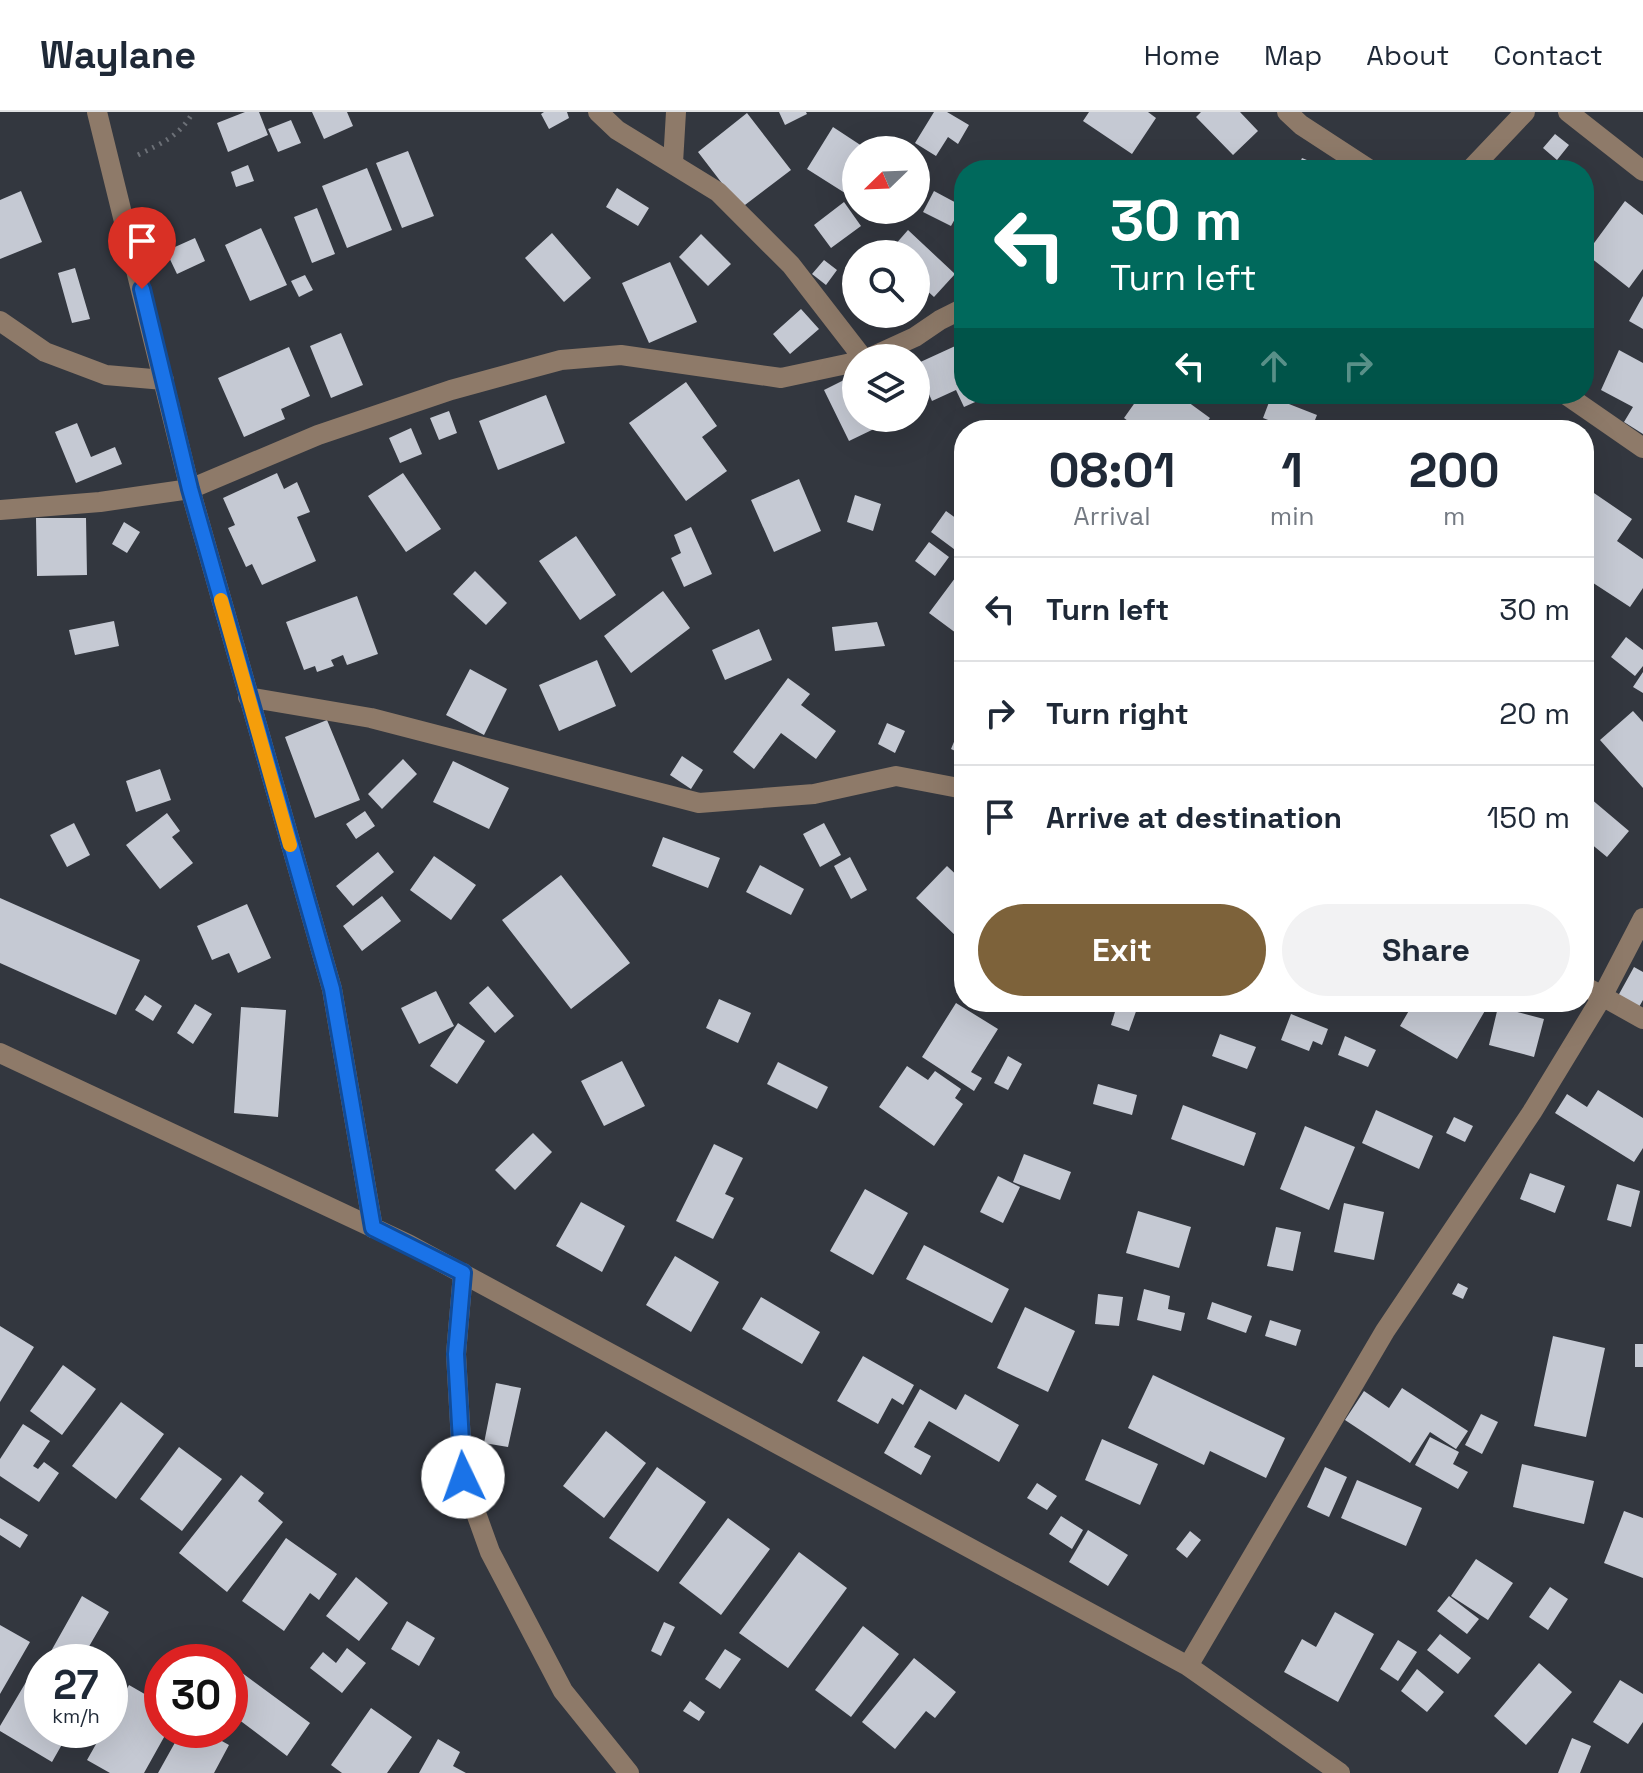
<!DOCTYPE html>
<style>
body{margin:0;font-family:"Space Grotesk",sans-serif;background:#f2f2f3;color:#1f2937;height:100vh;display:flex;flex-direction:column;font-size:30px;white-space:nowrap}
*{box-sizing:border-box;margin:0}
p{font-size:26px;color:#747a83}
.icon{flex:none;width:44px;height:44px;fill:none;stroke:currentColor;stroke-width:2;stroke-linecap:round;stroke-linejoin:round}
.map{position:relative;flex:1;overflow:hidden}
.side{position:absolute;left:954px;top:308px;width:640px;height:592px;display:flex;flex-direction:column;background:#fff;border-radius:32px;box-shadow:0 8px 32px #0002}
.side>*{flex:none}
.guide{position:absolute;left:954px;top:48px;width:640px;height:244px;border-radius:32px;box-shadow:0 8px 32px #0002;background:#00695c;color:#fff;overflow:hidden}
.needle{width:52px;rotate:247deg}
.controls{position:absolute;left:842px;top:24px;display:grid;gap:16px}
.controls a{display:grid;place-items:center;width:88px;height:88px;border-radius:50%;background:#fff;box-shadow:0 8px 32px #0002;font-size:40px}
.speed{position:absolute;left:24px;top:1532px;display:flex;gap:16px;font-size:40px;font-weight:700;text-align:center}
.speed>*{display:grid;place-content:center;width:104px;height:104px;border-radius:50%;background:#fff;box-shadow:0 8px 32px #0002;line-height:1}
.speed small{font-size:20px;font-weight:400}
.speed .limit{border:12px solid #d22;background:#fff;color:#111}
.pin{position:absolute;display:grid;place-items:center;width:68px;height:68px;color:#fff;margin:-82px -34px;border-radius:50% 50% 50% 0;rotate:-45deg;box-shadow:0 0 8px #0007}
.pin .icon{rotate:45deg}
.me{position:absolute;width:88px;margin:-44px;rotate:357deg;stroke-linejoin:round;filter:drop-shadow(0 0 6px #0008)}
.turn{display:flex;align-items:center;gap:28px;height:168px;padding:0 24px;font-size:36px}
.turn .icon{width:104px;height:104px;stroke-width:2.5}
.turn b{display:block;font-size:56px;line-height:68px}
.lanes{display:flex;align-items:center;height:76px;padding:0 24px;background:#0003;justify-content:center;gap:40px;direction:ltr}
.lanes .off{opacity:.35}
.eta{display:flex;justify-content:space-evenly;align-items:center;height:136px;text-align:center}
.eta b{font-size:48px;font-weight:700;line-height:56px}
.action{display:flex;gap:16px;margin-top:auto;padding:16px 24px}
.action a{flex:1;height:92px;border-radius:48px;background:#7d623a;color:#fff;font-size:32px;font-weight:700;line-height:92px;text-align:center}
.action a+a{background:#f2f2f3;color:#1f2937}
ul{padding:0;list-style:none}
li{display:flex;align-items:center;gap:24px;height:104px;padding:0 24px;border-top:2px solid #e0e1e3}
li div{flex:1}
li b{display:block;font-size:30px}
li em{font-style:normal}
header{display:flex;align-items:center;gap:48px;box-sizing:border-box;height:112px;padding:0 40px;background:#fff;border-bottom:2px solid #e0e1e3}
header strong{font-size:38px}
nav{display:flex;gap:44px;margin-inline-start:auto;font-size:28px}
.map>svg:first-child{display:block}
.building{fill:#c5c9d3}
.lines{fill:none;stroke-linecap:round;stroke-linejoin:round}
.path{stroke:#6c7077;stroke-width:5;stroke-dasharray:2 6;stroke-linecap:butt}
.minor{stroke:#8e7a69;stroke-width:20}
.route-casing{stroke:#114b97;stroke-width:20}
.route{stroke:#1a73e8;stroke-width:14}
.slow{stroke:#f59e0b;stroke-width:14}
</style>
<header>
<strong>Waylane</strong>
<nav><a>Home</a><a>Map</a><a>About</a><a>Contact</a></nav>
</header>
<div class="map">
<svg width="1643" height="1661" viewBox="0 0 1643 1661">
<rect width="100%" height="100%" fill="#33373f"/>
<path class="building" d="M245,0H259L268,23L228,40L217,11Z
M312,0H347L353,14L324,27Z
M544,0H567L569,6L549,17L541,2Z
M779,0H806L807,2L785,13Z
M934,0H947L969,13L958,32L948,25L936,44L915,31Z
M1089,0H1148L1156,6L1132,42L1083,9Z
M1201,0H1240L1258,19L1233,43L1196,5Z
M747,1L791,58L741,96L698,40Z
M291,8L301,31L278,40L268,17Z
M833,15L868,38H856V88L807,57Z
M1555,22L1569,33L1557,48L1543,36Z
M408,39L434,104L402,116L376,51Z
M1302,46L1324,55L1323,58H1297Z
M248,53L254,69L236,75L231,60Z
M367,56L392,118L347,136L322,74Z
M617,76L649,96L638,114L606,95Z
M21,79L42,130L0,147V88Z
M934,79L962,94L951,114L923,100Z
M1625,89L1643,103V157L1629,176L1586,142Z
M844,90L861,114L831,136L814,113Z
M317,96L335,142L312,151L294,105Z
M261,116L287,173L250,189L225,133Z
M908,118L955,162L934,185L923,175L916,182V142H887Z
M552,121L591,166L564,190L525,146Z
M701,122L731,152L708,174L679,145Z
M195,126L205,149L177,162L166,139Z
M824,148L837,158L826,173L812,162Z
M670,150L697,210L649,231L622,171Z
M75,156L90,207L72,211L58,161Z
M305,163L313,178L299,185L291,169Z
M1643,184V217L1629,209Z
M801,197L819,217L790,242L773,222Z
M341,221L363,273L331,286L310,234Z
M964,230V282H993L964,295L956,278L932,289L916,252Z
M289,235L310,284L281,297L285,307L244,325L218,266Z
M1619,238L1643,251V322L1624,310L1633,295L1601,278Z
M856,262V306H872L876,316L849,329L824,278Z
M686,270L717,314L702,325L727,359L686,389L629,311Z
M1141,282H1177L1210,306L1201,318H1140L1124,306Z
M546,283L565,331L498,358L479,309Z
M1271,285L1317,303L1311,318H1294L1263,306Z
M449,299L457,321L439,328L430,306Z
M77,311L91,345L115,335L122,352L76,371L55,320Z
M411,316L422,342L400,351L389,326Z
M277,361L284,377L297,370L310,400L297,405L316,449L262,473L252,452L246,455L228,416L235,413L223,386Z
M403,361L441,417L406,440L368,384Z
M799,367L821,419L774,440L751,388Z
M1591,379L1632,407L1617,429L1643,447V476L1630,495L1584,465V389Z
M855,383L881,392L873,419L847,410Z
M946,399L964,412L962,443L931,420Z
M36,406H86L87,463L37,464Z
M124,410L140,420L127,441L112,432Z
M691,415L712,462L684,475L671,446L681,441L674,423Z
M576,424L616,483L580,508L539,449Z
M929,430L949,445L935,464L915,449Z
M964,454V527L929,501Z
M475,459L507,491L486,513L453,482Z
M663,479L690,516L631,561L604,524Z
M357,484L378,542L347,553L343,543L331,548L334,554L317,560L315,554L304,558L286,510Z
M114,509L119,534L75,543L69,518Z
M877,510L885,534L835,539L832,515Z
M759,517L772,548L725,568L712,538Z
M1626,525L1643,538V554L1635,564L1611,545Z
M597,548L616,594L559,619L539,573Z
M470,557L507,577L484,623L446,603Z
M1643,560V581L1633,575Z
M788,566L810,582L801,593L836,619L816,647L781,621L754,657L733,640Z
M1633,599L1643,610V676L1600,628Z
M964,606V643L951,637Z
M327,608L360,688L315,706L285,625Z
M887,611L905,619L895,641L878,632Z
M682,644L703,658L691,677L670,663Z
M403,647L417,662L382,697L368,682Z
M453,649L509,676L489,717L433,690Z
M160,657L171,688L136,700L126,669Z
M1584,681L1629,719L1607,745L1584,726Z
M365,699L375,714L356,727L346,712Z
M167,701L180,719L172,725L193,751L160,777L126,733Z
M74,711L90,743L67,755L50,723Z
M824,711L841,743L820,755L803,722Z
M663,725L720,746L708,776L652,754Z
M378,740L394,760L353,794L336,774Z
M434,744L476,773L451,808L410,778Z
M850,745L867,778L851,787L834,754Z
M760,753L804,777L791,803L746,780Z
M947,754L964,770V818L957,825L916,786Z
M561,763L630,851L571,897L502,808Z
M382,784L401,809L362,839L343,814Z
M0,786L140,848L116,903L0,851Z
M247,792L271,846L238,861L229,841L212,848L197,814Z
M1634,855L1643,860V888L1639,895L1618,884Z
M488,874L514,904L495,921L469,891Z
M436,879L454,914L419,932L401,896Z
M145,883L162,894L153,909L135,898Z
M719,887L751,901L738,931L706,916Z
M1118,890L1139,891L1129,919L1111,913Z
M1414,890H1490L1457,947L1400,914Z
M956,891L998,917L971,960L982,966L974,979L922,945Z
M195,892L212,902L193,932L177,921Z
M241,895L286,898L278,1005L234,1001Z
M1498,895L1544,907L1534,945L1489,933Z
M1291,902L1328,917L1322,933L1313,929L1309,939L1281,928Z
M458,911L485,929L457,972L430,954Z
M1220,922L1256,935L1247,957L1212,944Z
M1345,924L1376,938L1368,955L1338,943Z
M1008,944L1022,952L1008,978L994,971Z
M622,949L645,994L604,1014L581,969Z
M778,950L828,975L817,997L767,972Z
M907,954L928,968L935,959L961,977L955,986L963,992L934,1034L879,995Z
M1098,972L1137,983L1132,1003L1093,992Z
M1598,978L1643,1006V1036L1634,1050L1555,1001L1567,982L1587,995Z
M1183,993L1256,1021L1244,1054L1171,1027Z
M1376,998L1433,1024L1419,1057L1362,1031Z
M1454,1005L1473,1014L1465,1030L1446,1021Z
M1305,1014L1355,1035L1329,1098L1280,1077Z
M533,1021L552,1040L515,1078L495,1058Z
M714,1032L743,1046L725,1082L734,1086L713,1127L676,1109Z
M1024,1042L1071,1060L1060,1088L1013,1070Z
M1530,1061L1565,1074L1555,1101L1520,1087Z
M998,1064L1020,1075L1003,1111L980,1100Z
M1617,1072L1640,1079L1631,1115L1607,1108Z
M865,1077L908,1101L873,1163L830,1139Z
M581,1090L625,1114L602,1160L556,1134Z
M1344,1091L1384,1100L1374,1148L1334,1140Z
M1138,1099L1191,1115L1179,1156L1126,1141Z
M1276,1115L1301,1120L1293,1159L1267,1154Z
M924,1133L1009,1177L992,1211L906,1167Z
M675,1144L719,1170L691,1220L646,1193Z
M1458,1171L1468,1176L1463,1187L1452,1182Z
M1144,1177L1170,1184L1168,1197L1185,1201L1181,1219L1137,1208Z
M1098,1182L1123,1185L1119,1214L1095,1212Z
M761,1185L820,1220L802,1252L742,1217Z
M1212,1190L1252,1204L1246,1221L1207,1207Z
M1025,1195L1075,1219L1048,1280L997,1256Z
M1270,1208L1301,1218L1296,1234L1265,1224Z
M0,1214L34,1235L0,1290Z
M1553,1224L1605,1236L1586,1325L1534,1314Z
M1635,1232H1643V1255H1635Z
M863,1244L914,1273L903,1293L892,1286L878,1312L837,1289Z
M63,1253L96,1277L62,1323L30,1299Z
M1153,1263L1285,1326L1266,1366L1210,1339L1204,1353L1128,1316Z
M496,1271L521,1276L508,1335L484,1331Z
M1402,1276L1468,1319L1456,1337L1430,1320L1410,1351L1345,1308L1364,1279L1389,1296Z
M920,1277L956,1298L965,1282L1019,1313L999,1350L929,1309L914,1335L931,1344L921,1363L884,1341Z
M121,1290L164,1322L116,1387L72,1354Z
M1481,1302L1498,1310L1482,1342L1465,1333Z
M23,1312L50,1329L33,1354L38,1357L44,1350L59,1361L39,1390L0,1364V1347Z
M606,1319L646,1351L604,1406L563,1374Z
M1430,1325L1459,1340L1453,1352L1468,1360L1458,1377L1415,1353Z
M1102,1327L1158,1352L1140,1393L1085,1368Z
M179,1335L222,1367L182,1419L140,1387Z
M1522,1352L1594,1369L1584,1412L1513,1395Z
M657,1355L706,1390L658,1460L609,1426Z
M1325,1355L1347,1365L1329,1405L1307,1395Z
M241,1363L264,1381L258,1389L283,1410L227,1480L179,1441Z
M1357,1368L1422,1396L1406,1434L1341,1406Z
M1037,1371L1057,1384L1047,1398L1027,1386Z
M1624,1399L1643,1406V1466L1604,1451Z
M1061,1404L1083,1418L1072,1437L1049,1422Z
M0,1406L28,1423L20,1436L0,1423Z
M728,1406L770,1437L721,1503L679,1471Z
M1088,1418L1128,1443L1108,1474L1069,1450Z
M1190,1419L1201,1428L1187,1446L1176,1437Z
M286,1426L337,1462L319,1488L310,1481L284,1519L242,1489Z
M799,1440L847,1476L788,1556L739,1521Z
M1476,1447L1513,1471L1488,1508L1451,1484Z
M356,1465L388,1491L359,1529L326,1504Z
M1550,1475L1568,1487L1548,1518L1529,1505Z
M82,1484L109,1500L80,1550H65L50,1541Z
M1449,1484L1479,1507L1467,1522L1437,1499Z
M1335,1500L1374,1522L1338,1590L1284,1560L1302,1527L1316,1535Z
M407,1509L435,1526L419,1554L391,1537Z
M664,1510L675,1515L661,1544L651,1539Z
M0,1513L30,1530L0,1582Z
M863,1514L899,1542L851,1605L815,1578Z
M1440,1522L1471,1546L1458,1562L1427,1538Z
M1398,1528L1417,1540L1398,1569L1380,1557Z
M347,1536L366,1551L342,1581L310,1556L323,1540L336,1551Z
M725,1537L741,1547L720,1577L705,1567Z
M914,1546L956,1580L935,1606L926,1599L895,1637L862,1610Z
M1539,1551L1572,1580L1526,1633L1494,1604Z
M230,1552L310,1611L287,1644L230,1601Z
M1417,1557L1444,1580L1427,1600L1401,1579Z
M32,1560L42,1566V1618L69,1620L52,1650L0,1619V1614Z
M1620,1568L1643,1582V1610L1628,1632L1593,1610Z
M129,1573L162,1592V1618H168L144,1661H110L87,1648L104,1618H110V1607Z
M690,1589L705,1600L699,1609L683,1599Z
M371,1596L412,1625L387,1661H342L331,1653Z
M182,1618H202L229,1633L214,1661H158Z
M1572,1626L1591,1634L1580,1661H1558Z
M438,1627L460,1640L453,1654L466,1661H419Z"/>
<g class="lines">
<path class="path" d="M138,43C162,31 180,24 193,0"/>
<path class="minor" d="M97,0L190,377L332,877L373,1116
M598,0L617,18L718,80L791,153L863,246
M1287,0L1301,13L1370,58
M1568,0L1643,59
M673,51L676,0
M1470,58L1525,0
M0,209L45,240L106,263L164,268
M869,246L915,225L940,208L964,196
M1565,282L1643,336
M0,398L100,390L190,377L318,323L451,278L561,248L621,243L781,266L856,250
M248,585L371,606L699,691L814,682L896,664L964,677
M1584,874L1643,907
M0,941L408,1132L1188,1554L1340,1661
M463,1161L456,1242L463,1365L490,1440L563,1579L629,1661
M1188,1554L1385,1219L1532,1000L1602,885L1643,806"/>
</g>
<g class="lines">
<defs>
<path id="route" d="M142,177L190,377L332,877L373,1116L463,1161L456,1242L463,1365"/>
</defs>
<use href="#route" class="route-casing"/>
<use href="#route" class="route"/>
<path class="slow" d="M221,488L290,733"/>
</g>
</svg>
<div class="controls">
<a><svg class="needle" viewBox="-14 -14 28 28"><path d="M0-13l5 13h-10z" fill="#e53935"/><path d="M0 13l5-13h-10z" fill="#747a83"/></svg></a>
<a><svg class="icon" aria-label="search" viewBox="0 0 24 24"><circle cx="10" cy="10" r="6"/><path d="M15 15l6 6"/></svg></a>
<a><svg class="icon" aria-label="layers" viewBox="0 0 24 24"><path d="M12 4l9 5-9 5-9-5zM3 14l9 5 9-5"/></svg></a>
</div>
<div class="speed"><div>27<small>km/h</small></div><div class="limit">30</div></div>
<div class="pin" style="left:142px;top:177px;background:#d93025"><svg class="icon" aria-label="arrive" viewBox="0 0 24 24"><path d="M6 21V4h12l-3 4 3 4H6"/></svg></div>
<svg class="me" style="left:463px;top:1365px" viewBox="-20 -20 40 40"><circle r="19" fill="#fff"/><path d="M0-13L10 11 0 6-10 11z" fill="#1a73e8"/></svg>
<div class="guide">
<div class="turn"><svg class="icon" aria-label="left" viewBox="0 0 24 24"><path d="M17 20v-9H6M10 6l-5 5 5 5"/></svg><div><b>30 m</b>Turn left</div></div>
<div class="lanes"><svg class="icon" aria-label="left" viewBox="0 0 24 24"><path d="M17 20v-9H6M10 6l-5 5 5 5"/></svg><svg class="icon off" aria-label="ahead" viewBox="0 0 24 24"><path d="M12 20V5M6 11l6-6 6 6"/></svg><svg class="icon off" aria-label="right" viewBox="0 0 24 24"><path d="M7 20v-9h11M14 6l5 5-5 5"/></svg></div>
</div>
<section class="side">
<div class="eta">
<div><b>08:01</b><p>Arrival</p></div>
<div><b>1</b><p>min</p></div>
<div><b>200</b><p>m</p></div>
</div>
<ul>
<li><svg class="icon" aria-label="left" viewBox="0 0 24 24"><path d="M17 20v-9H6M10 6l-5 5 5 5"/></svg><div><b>Turn left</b></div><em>30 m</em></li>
<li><svg class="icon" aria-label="right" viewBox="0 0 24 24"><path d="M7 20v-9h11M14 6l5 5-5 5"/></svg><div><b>Turn right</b></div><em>20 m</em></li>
<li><svg class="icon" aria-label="arrive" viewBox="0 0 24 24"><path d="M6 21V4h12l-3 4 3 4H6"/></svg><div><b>Arrive at destination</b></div><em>150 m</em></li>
</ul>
<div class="action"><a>Exit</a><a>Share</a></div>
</section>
</div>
